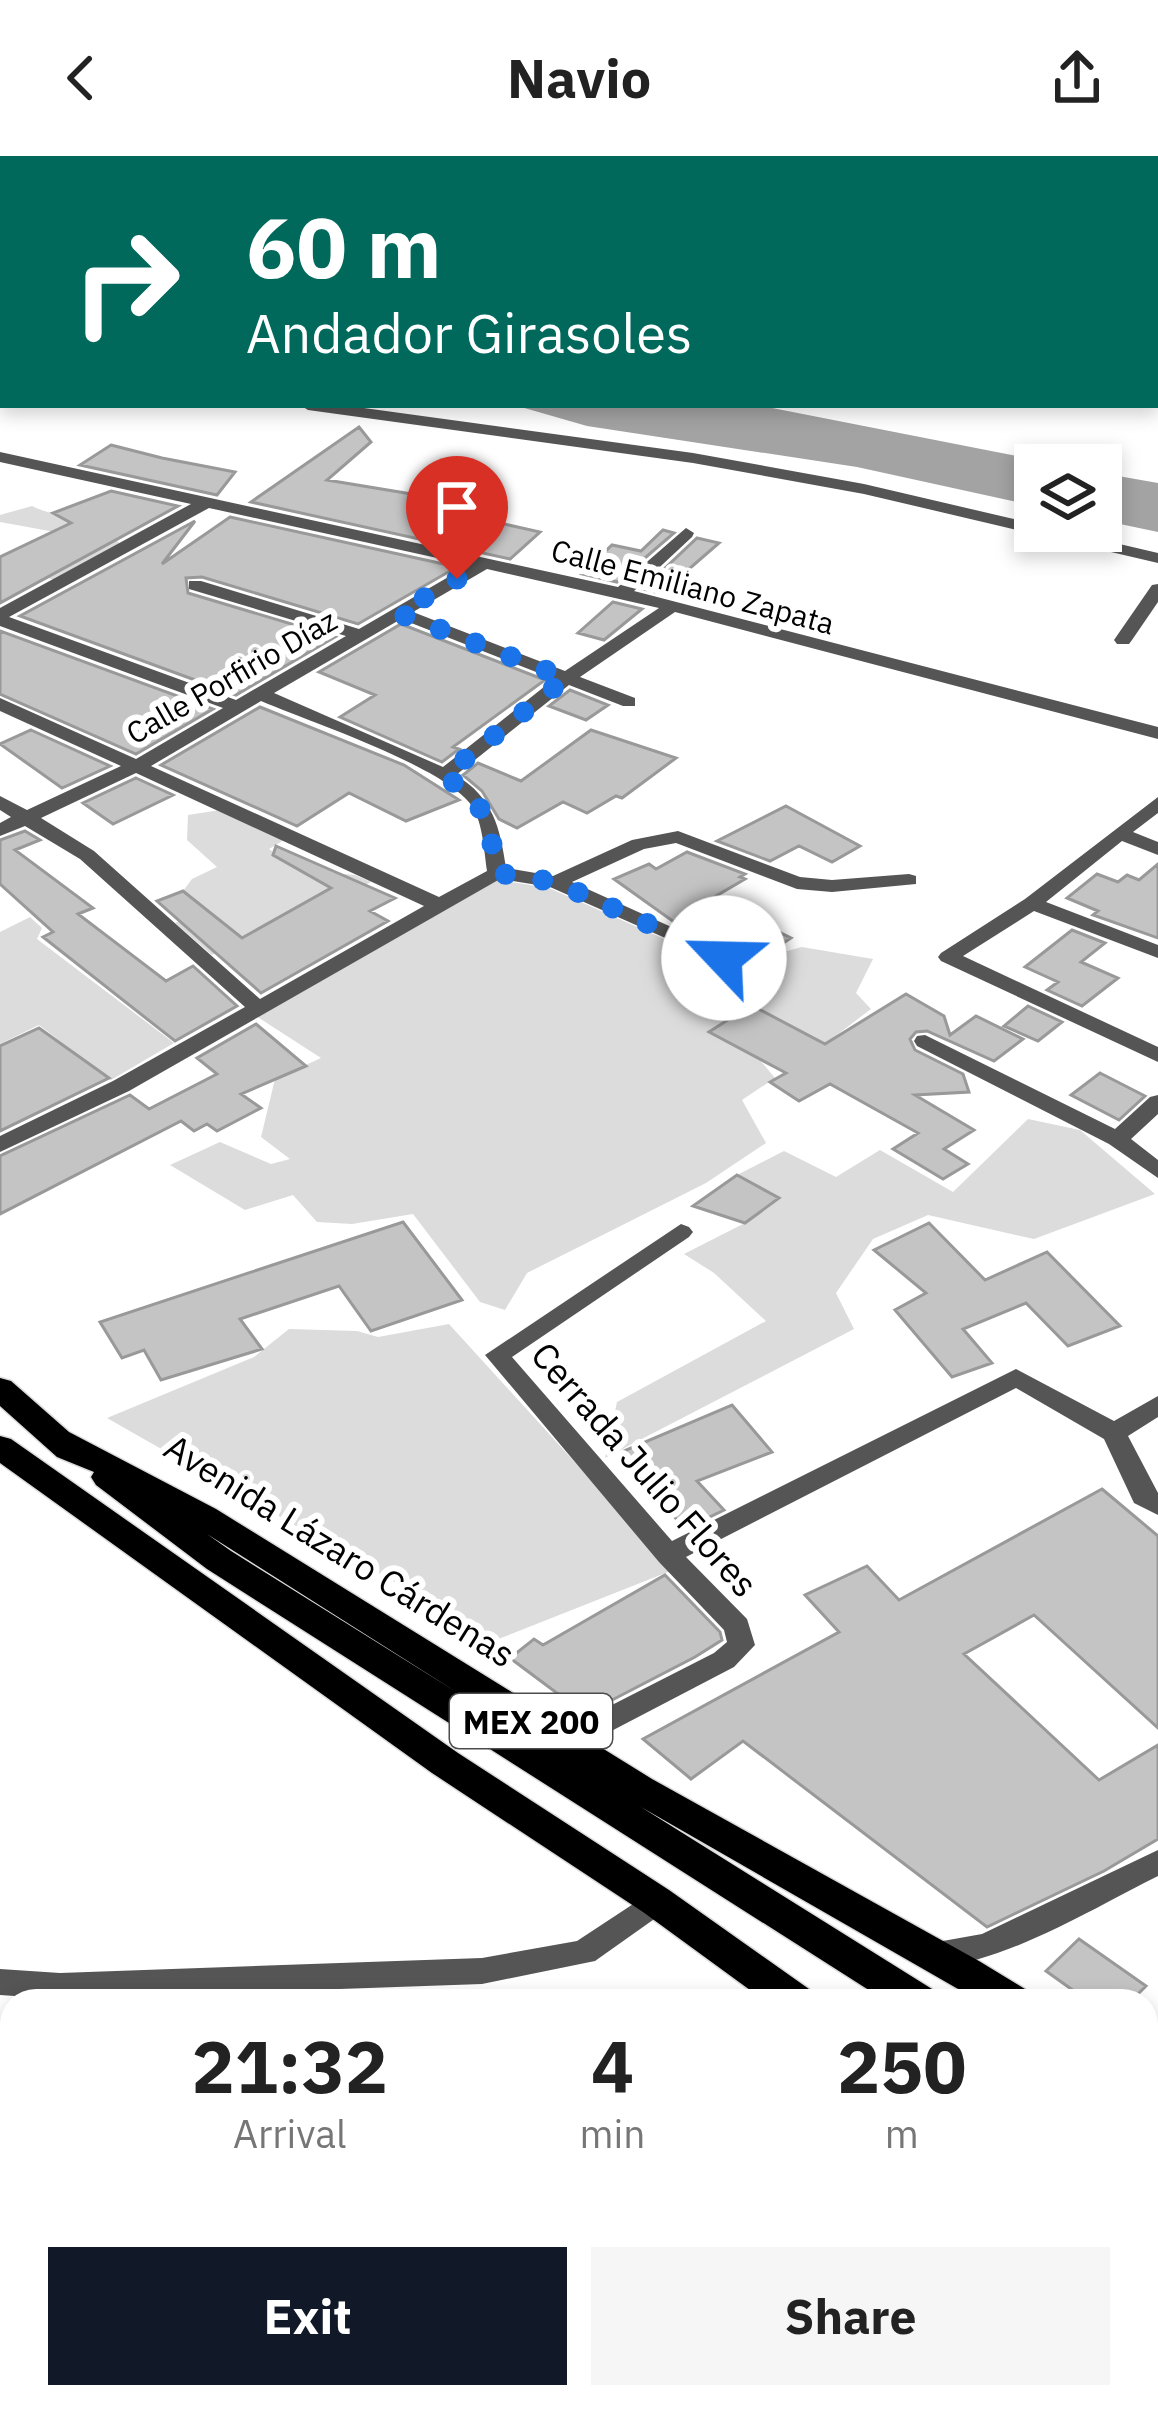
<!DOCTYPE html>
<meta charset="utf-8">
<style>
body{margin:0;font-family:"IBM Plex Sans",sans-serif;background:#f6f6f6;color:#222;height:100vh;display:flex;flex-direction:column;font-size:45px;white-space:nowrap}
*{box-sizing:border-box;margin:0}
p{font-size:39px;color:#767676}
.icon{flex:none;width:66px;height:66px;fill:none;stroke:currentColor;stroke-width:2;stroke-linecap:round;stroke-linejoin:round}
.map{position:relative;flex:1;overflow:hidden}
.side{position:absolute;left:0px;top:1833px;width:1158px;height:420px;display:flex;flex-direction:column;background:#fff;border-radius:36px 36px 0 0;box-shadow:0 6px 18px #0003}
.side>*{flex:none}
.banner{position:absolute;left:0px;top:0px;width:1158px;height:252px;box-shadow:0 6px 18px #0003;background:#00695c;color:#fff;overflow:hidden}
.buttons{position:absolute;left:1014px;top:288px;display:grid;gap:24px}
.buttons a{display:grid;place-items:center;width:108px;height:108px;border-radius:0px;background:#fff;box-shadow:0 6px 18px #0003;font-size:60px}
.pin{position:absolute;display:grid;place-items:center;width:102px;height:102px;color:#fff;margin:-123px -51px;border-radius:50% 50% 50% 0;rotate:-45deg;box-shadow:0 0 12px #0007}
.pin .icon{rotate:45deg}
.me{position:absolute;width:132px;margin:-66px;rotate:294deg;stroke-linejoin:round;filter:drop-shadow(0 0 9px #0008)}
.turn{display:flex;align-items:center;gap:42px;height:252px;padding:0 48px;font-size:54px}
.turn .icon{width:156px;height:156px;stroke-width:2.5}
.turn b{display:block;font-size:84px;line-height:102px}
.eta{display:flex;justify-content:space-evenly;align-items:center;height:204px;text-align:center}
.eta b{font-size:72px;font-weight:800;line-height:84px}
.primary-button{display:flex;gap:24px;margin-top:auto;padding:24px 48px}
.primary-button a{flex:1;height:138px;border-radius:0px;background:#111827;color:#fff;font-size:48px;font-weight:800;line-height:138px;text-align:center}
.primary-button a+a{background:#f6f6f6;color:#222}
header{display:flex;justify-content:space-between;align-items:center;height:156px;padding:0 48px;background:#fff;font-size:54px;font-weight:800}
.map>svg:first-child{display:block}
.green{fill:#dcdcdc}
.water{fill:#a3a3a3}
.building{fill:#c4c4c4;stroke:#999;stroke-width:3}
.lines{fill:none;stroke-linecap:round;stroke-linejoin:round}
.primary-casing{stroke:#dbdbdb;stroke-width:3}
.service{fill:#555;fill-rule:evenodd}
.minor{fill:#555;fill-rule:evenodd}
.tertiary{fill:#555;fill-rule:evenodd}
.primary{fill:#000;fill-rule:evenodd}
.route{stroke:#1a73e8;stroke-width:21;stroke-dasharray:0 37.8}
.labels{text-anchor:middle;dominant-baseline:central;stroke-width:12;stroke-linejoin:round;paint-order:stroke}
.far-street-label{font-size:30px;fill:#000;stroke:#fff}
.shield{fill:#fff;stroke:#4c4c4c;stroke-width:3}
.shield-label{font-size:33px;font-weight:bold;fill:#000}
.street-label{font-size:36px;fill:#000;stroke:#fff}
</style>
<header><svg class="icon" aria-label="back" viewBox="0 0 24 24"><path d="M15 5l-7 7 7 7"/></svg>Navio<svg class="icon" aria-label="share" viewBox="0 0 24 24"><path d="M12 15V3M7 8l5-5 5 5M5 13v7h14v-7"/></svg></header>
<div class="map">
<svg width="1158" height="2253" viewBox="0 0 1158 2253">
<rect width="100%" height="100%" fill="#fff"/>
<path class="green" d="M32,350C63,365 97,359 120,388L56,425L4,404L3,399L24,403L55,376L0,366V359Z
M220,654L284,684L269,693L300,714L355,719L371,726L349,737L327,734L212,799L175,767L206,754L183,735L192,723L217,711L187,684L188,659Z
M498,724L549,732L728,811L802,791L873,803L856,837L871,853L817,894L749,891L775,922L742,944L766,987L706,1027L527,1117L505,1154L480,1146L413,1058L352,1068L317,1066L293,1039L245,1054L170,1009L220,986L271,1008L290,1003L261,981L275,923L321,902L256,860Z
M30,761L42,772L37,783L174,887L111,924L39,869L0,888V776Z
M1028,963L1080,974L1155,1038L1034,1083L928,1059L873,1083L836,1137L854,1173L605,1302L617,1246L766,1165L714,1117L684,1098L745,1067L778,1043L737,1019L784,995L836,1021L880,994L953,1036Z
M449,1168L673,1414L496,1484L107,1262L254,1201L289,1173L357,1175L378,1181Z"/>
<path class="water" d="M514,249H757L1062,309H1035V350L857,311L587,270Z
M1101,317L1158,327V376L1101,364Z"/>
<path class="building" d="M359,271L371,286L327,324L502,353L495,366L540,376L510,403L251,346Z
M111,289L162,302L235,316L217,339L80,309Z
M111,335L178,350L0,447V401L71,367L53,357Z
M230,361L457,411L358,468L202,421L186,422L188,437L335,481L236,539L20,460L195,365L162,408Z
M663,374L674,377L617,426L582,418L612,389L641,395Z
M697,382L719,387L666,433L659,437L643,433Z
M613,446L642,453L604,484L578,477Z
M401,468L545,524L453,591L459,593L442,606L340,561L375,539L319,516Z
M0,475L213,553L136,598L0,538Z
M570,534L608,549L586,564L549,550Z
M260,551L404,609L459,644L406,665L349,637L297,670L161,609Z
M31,574L110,610L62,632L0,588Z
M591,574L676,602L622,642L616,640L587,657L563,646L517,672L499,663L482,635L463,619L478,607L521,625Z
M136,622L173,639L113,668L83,647Z
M786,650L860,690L832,706L799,690L770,705L717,685Z
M25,675L40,684L15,694L93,752L78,758L166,825L193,810L237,850L175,885L43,781L53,776L0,728V684Z
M276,690L395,742L370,755L388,765L261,837L157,745L183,735L242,782L331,732L273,699Z
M687,696L745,718L740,721L745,723L711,743L791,782L759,803L679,763L674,766L614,723L649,708L656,713Z
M1158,708V782L1093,759L1098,755L1067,742L1097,718L1118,726L1127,719L1139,724Z
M1072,774L1105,787L1081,806L1118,822L1082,850L1047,834L1058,826L1025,811Z
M906,838L944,860L950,879L976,860L1023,883L994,905L927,875L916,876L910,883L915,894L963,918L969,936L915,939L974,974L944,993L968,1008L943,1023L893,993L918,977L830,928L799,945L770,926L786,917L709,876L751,849L825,888Z
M1028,850L1062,866L1038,885L1004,870Z
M256,868L306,910L241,938L261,952L217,975L207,968L194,975L181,965L0,1058V1000L130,939L149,953L217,918L197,902Z
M39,872L109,922L0,975V890Z
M1100,917L1145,940L1119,964L1071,939Z
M737,1019L779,1042L745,1067L693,1050Z
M403,1066L462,1144L371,1175L339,1130L240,1163L262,1193L161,1224L144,1194L122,1202L100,1166Z
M929,1067L985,1124L1047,1096L1120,1170L1068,1190L1026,1147L963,1173L992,1207L952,1221L895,1154L926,1137L874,1094Z
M732,1249L772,1296L697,1325L724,1354L685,1373L619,1297Z
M1102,1333L1158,1380V1572L1034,1459L964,1498L1099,1624L1158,1589V1683L1104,1715L987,1771L743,1585L691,1623L643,1583L839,1476L805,1439L867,1410L899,1444Z
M665,1419L720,1476L722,1484L695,1501L585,1558L510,1502L534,1483L543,1489Z
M1079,1783L1146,1830L1131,1845H1088L1046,1815Z"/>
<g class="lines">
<defs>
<path id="primary" d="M0,1222L11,1225L69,1276L216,1353L652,1623L979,1805L1025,1833L1030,1845H979L641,1651L932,1833L937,1845H886L207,1413L96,1329L91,1321L94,1316L57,1301L0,1250ZM207,1378L458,1537L231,1395Z
M0,1280L11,1283L458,1597L669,1734L809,1833L814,1845H765L643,1756L432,1617L0,1307Z
M1146,1916L1158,1920V1958L1146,1954Z
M1146,2064L1158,2069V2155L1146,2150Z
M1146,2164L1158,2168V2208L1146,2204Z
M1063,2241H1107V2253H1063Z"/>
</defs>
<use href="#primary" class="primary-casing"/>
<path class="service" d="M774,2241H854L850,2250L843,2253H780Z
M950,2241H976V2253H950Z"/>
<path class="minor" d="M3,55V63L0,64V56Z
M0,206L3,207V217L0,216Z
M300,249H342L693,297L864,328L1035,368V375H1064L1158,397V407L864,338L693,307L308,254Z
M0,296L618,431L686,372L694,377L692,381L634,435L1158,571V583L675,456L580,521L635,542V550H623L569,529L456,619C493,642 500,671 506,712L553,720L632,684L678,675L800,721L832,724L909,718L916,720V728L832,736L797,733L676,687L644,693L572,726L731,798L734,802L731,806L724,808L550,731L500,723L129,935L0,996V980L113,925L245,851L80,703L25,670L0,680V667L11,661L0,654V640L27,654L121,610L0,555V542L136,603L223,552L0,470V452L191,348L0,306ZM209,352L469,409L359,473L201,425H189V433L346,480L236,544L9,461ZM487,413L659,452L565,515L413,456ZM401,463L554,523L443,611L274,537ZM261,545C310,566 444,610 472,650C483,668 484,694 487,715L439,741L151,610ZM136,617L424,750L260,843L94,695L41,662Z
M1158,428V446L1132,484L1129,488H1117L1114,484L1152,429Z
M1158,641V657L1133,676L1158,686V699L1122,685L1046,746L1158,789V802L1034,755L963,800L1158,891V906L941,805L938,801L941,797L1025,743Z
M925,879L1115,973L1150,941L1158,939V958L1131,983L1158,1004V1022L1109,988L917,890L914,885L917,880Z
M681,1068L689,1071L693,1076L689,1081L512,1201L672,1385L1016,1213L1114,1265L1158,1240V1261L1128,1280L1158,1337V1359L1134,1347L1104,1283L1016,1232L686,1401L747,1463L755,1489L734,1511L575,1594L565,1597L555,1594L551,1586L555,1578L714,1497L727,1486L724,1474L659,1406L485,1199Z
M1158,1694V1720C1108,1744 977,1824 926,1806L922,1797L926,1788L982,1778Z"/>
<path class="tertiary" d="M656,1733L667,1736L671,1745L667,1754L595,1805L482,1828L60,1843L0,1839V1813L60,1817L482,1802L577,1785Z"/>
<use href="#primary" class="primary"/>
</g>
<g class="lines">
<path class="route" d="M457,423L398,457L566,522L444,620C489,649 488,665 497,717L555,726L724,802"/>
</g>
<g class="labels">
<g class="far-street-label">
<text transform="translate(693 430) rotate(15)">Calle Emiliano Zapata</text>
<text transform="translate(231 520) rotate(-30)">Calle Porfirio Díaz</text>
</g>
<rect class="shield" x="450" y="1538" width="162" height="54" rx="9"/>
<g class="shield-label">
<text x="531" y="1565">MEX 200</text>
</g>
<g class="street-label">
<text transform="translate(645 1313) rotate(49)">Cerrada Julio Flores</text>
<text transform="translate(340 1394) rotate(32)">Avenida Lázaro Cárdenas</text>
</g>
</g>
</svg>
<div class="buttons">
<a><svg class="icon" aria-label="layers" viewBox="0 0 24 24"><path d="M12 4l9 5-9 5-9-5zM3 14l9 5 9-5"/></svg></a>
</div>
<div class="pin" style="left:457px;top:423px;background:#d93025"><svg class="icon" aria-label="arrive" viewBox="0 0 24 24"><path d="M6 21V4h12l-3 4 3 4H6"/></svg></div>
<svg class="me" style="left:724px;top:802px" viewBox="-20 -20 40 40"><circle r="19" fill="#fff"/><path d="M0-13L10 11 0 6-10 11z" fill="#1a73e8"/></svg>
<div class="banner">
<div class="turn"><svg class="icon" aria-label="right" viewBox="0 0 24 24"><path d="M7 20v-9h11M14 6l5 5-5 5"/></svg><div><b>60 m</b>Andador Girasoles</div></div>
</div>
<section class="side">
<div class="eta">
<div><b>21:32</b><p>Arrival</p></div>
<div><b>4</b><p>min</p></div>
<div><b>250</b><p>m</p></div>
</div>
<div class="primary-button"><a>Exit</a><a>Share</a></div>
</section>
</div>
